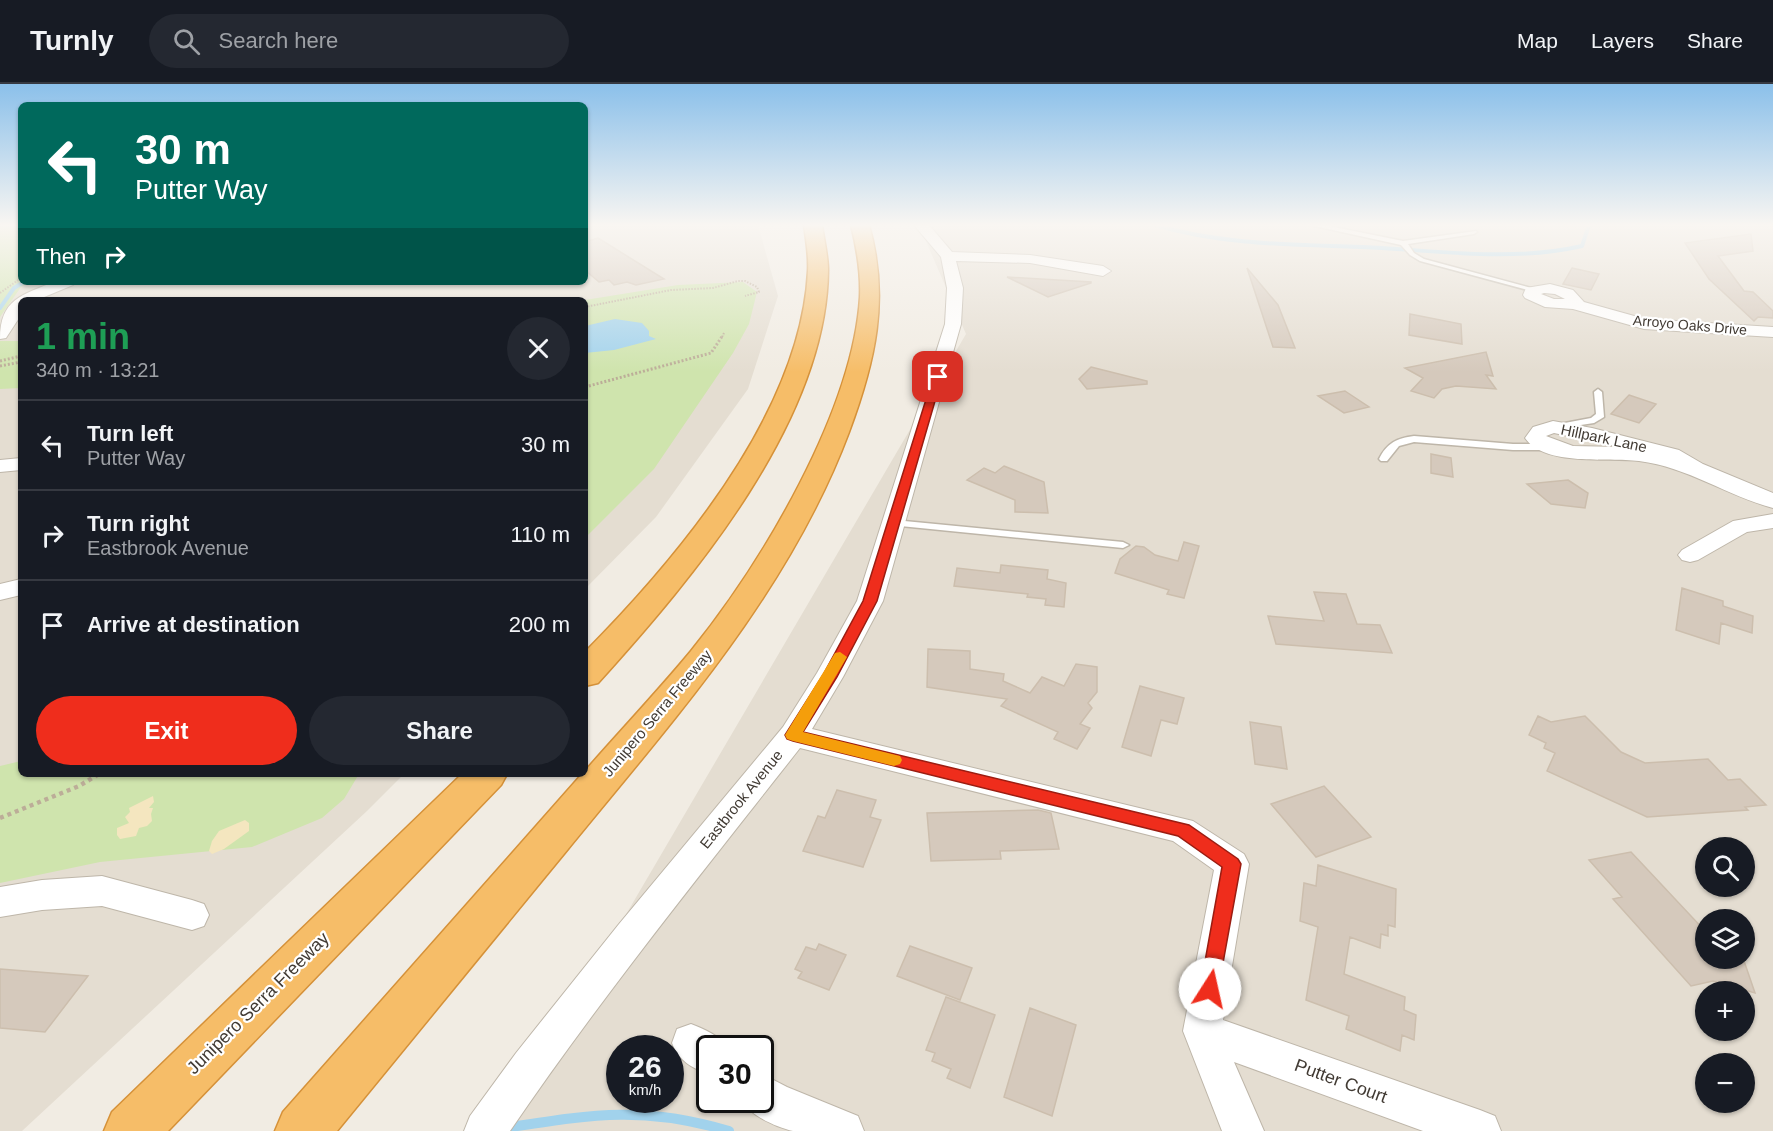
<!DOCTYPE html>
<meta charset="utf-8">
<style>
body{margin:0;font-family:Arial,sans-serif;background:#242831;color:#f1f3f6;height:100vh;display:flex;flex-direction:column;font-size:22px;white-space:nowrap}
*{box-sizing:border-box;margin:0}
p{font-size:20px;color:#9ea1a6}
.icon{flex:none;width:33px;height:33px;fill:none;stroke:currentColor;stroke-width:2;stroke-linecap:round;stroke-linejoin:round}
.map{position:relative;flex:1;overflow:hidden}
.side{position:absolute;left:18px;top:213px;width:570px;height:480px;display:flex;flex-direction:column;background:#171b24;border-radius:9px;box-shadow:0 2px 4px #0004}
.side>*{flex:none}
.hud{position:absolute;left:18px;top:18px;width:570px;height:183px;border-radius:9px;box-shadow:0 2px 4px #0004;background:#00695c;color:#fff;overflow:hidden}
.tools{position:absolute;left:1695px;top:753px;display:grid;gap:12px}
.tools a{display:grid;place-items:center;width:60px;height:60px;border-radius:50%;background:#171b24;box-shadow:0 2px 4px #0004;font-size:30px}
.speed{position:absolute;left:606px;top:951px;display:flex;gap:12px;font-size:30px;font-weight:700;text-align:center}
.speed>*{display:grid;place-content:center;width:78px;height:78px;border-radius:50%;background:#171b24;box-shadow:0 2px 4px #0004;line-height:1}
.speed small{font-size:15px;font-weight:400}
.speed .limit{border:3px solid #111;border-radius:9px;background:#fff;color:#111}
.pin{position:absolute;display:grid;place-items:center;width:51px;height:51px;color:#fff;margin:-26px;border-radius:12px;box-shadow:0 3px 9px #0006}
.me{position:absolute;width:66px;margin:-33px;rotate:10deg;stroke-linejoin:round;filter:drop-shadow(0 0 4px #0008)}
.turn{display:flex;align-items:center;gap:21px;height:126px;padding:0 18px;font-size:27px}
.turn .icon{width:78px;height:78px;stroke-width:2.5}
.turn b{display:block;font-size:42px;line-height:51px}
.then{display:flex;align-items:center;height:57px;padding:0 18px;background:#0003;gap:12px;font-size:22px}
.round{display:grid;place-items:center;flex:none;width:63px;height:63px;border-radius:32px;background:#242831}
.overview{display:flex;align-items:center;justify-content:space-between;height:102px;padding:0 18px}
h1{font-size:36px;font-weight:600;line-height:45px;color:#1e9e55}
.cta{display:flex;gap:12px;margin-top:auto;padding:12px 18px}
.cta a{flex:1;height:69px;border-radius:36px;background:#ef2d1c;color:#fff;font-size:24px;font-weight:600;line-height:69px;text-align:center}
.cta a+a{background:#242831;color:#f1f3f6}
ul{padding:0;list-style:none}
li{display:flex;align-items:center;gap:18px;height:90px;padding:0 18px;border-top:2px solid #363941}
li div{flex:1}
li b{display:block;font-size:22px}
li em{font-style:normal}
header{display:flex;align-items:center;gap:36px;box-sizing:border-box;height:84px;padding:0 30px;background:#171b24;border-bottom:2px solid #363941}
header strong{font-size:28px}
nav{display:flex;gap:33px;margin-inline-start:auto;font-size:21px}
.search{width:420px;height:54px;background:#242831;display:flex;align-items:center;gap:15px;box-sizing:border-box;padding:0 21px;border-radius:33px;color:#9ea1a6;font-size:22px}
.map>svg:first-child{display:block}
.residential{fill:#e4ddd1;fill-rule:evenodd}
.green{fill:#cfe4ad}
.sand{fill:#f4e6bf}
.water{fill:#a1d2ec}
.lines{fill:none;stroke-linecap:round;stroke-linejoin:round}
.stream-far1{stroke:#a1d2ec;stroke-width:4}
.stream{stroke:#a1d2ec;stroke-width:10}
.building{fill:#d5c9bc;stroke:#ccbead;stroke-width:1.5}
.lane-casing{stroke:#beb6a9;stroke-width:3}
.street-casing{stroke:#beb6a9;stroke-width:2}
.highway-casing{stroke:#d59139;stroke-width:3}
.path-far2{stroke:#bcad98;stroke-width:2;stroke-dasharray:1.5 1.5;stroke-linecap:butt}
.path-far1{stroke:#bcad98;stroke-width:3;stroke-dasharray:2 2;stroke-linecap:butt}
.path{stroke:#bcad98;stroke-width:4.5;stroke-dasharray:4 4;stroke-linecap:butt}
.lane{fill:#fff;fill-rule:evenodd}
.street{fill:#fff;fill-rule:evenodd}
.highway{fill:#f6bd68;fill-rule:evenodd}
.route{fill:#ef2d1c;stroke:#9b1d12;stroke-width:1.5}
.slow{fill:#f59e0b}
.labels{text-anchor:middle;dominant-baseline:central;stroke-width:4.5;stroke-linejoin:round;paint-order:stroke}
.far-street-label{font-size:14px;fill:#423b34;stroke:#fff}
.street-label{font-size:15px;fill:#423b34;stroke:#fff}
.near-street-label{font-size:18px;fill:#423b34;stroke:#fff}
</style>
<header>
<strong>Turnly</strong>
<div class="search"><svg class="icon" aria-label="search" viewBox="0 0 24 24"><circle cx="10" cy="10" r="6"/><path d="M15 15l6 6"/></svg>Search here</div>
<nav><a>Map</a><a>Layers</a><a>Share</a></nav>
</header>
<div class="map">
<svg width="1773" height="1047" viewBox="0 0 1773 1047">
<rect width="100%" height="100%" fill="#f1ece3"/>
<path class="residential" d="M0,141H21V198H585V141H758L778,212L748,305L656,433L585,505V216H21V690H404L367,727L22,1047H0Z
M919,141H1773V1047H494L556,950L966,250ZM1706,764H1744V802H1706ZM1706,836H1744V874H1706ZM1706,908H1744V946H1706ZM620,964H670V1016H620ZM710,964H760V1016H710ZM1706,980H1744V1018H1706Z"/>
<path class="green" d="M0,141H21V198H29L21,203L0,233Z
M743,198L757,208L749,240L733,269L654,385L585,454V216L678,201Z
M0,257H21V304L0,305Z
M21,677V690H359L344,715L322,734L252,763L100,778L0,799V682Z"/>
<path class="sand" d="M153,712L154,718L149,724H153L151,730L152,737L147,742L139,744L136,752L120,755L117,751V744L129,739L125,733L130,728L129,724Z
M245,736L249,739V747L224,765L212,770L209,767L212,757L219,747Z"/>
<path class="water" d="M615,235L642,239L649,247V252L656,255L614,266L585,269V242Z"/>
<g class="lines">
<path class="stream-far1" d="M1155,141C1230,163 1305,160 1382,164C1449,168 1516,177 1582,162L1589,141
M0,224L14,204L24,198"/>
<path class="stream" d="M511,1043C595,1030 645,1022 729,1047"/>
</g>
<path class="building" d="M1751,150L1753,167L1718,172L1744,207L1753,208L1773,227V234L1758,233L1754,237L1709,195L1685,159Z
M598,154L664,195L636,201L627,198L614,201L609,196L599,198L585,186V158Z
M1247,184L1278,221L1295,264L1273,263Z
M1572,184L1599,190L1591,206L1563,200Z
M1007,193L1091,198V199L1048,213Z
M1410,230L1461,240L1462,260L1409,251Z
M1486,268L1493,292L1486,291L1496,305L1456,302L1442,305L1434,314L1411,307L1423,294L1405,284Z
M1091,283L1147,297V300L1087,305L1079,295Z
M1345,307L1369,323L1344,329L1318,312Z
M1629,311L1656,320L1639,339L1611,330Z
M1431,370L1451,374L1453,393L1431,389Z
M1004,382L1044,398L1048,429L1015,428V416L967,396L984,384L995,389Z
M1568,396L1588,409L1585,424L1551,420L1527,400Z
M1184,458L1199,462L1184,514L1167,510L1169,506L1115,489L1120,475L1136,462L1144,463L1155,471L1178,477Z
M1001,481L1048,486L1047,495L1066,499L1064,523L1045,521L1046,515L1027,513L1028,510L954,502L957,484L1000,489Z
M1682,504L1723,517V522L1753,532L1752,549L1721,539L1719,560L1676,546Z
M1314,508L1346,510L1357,540L1380,541L1392,569L1276,560L1268,532L1324,537Z
M928,565L970,567V585L1004,590L1003,597L1030,609L1042,593L1064,602L1076,580L1097,583V608L1088,619L1092,624L1080,640L1090,644L1077,665L1054,655L1058,648L1001,622L1007,615L927,603Z
M1140,602L1184,614L1177,640L1161,636L1151,672L1122,663Z
M1538,632L1551,638L1585,632L1621,668L1645,679L1708,675L1728,696L1740,695L1766,721L1745,723L1748,726L1647,733L1547,687L1555,669L1544,664L1546,659L1529,651Z
M1250,638L1281,643L1287,685L1255,680Z
M1324,702L1371,753L1316,773L1271,720Z
M837,706L876,716L870,733L881,736L863,783L803,767L818,732L825,734Z
M1038,726L1051,729L1059,765L1000,767L1001,775L931,777L927,729Z
M1631,768L1706,848V874L1744,877L1755,909L1713,897L1691,902L1613,815L1622,813L1589,776Z
M1318,781L1396,805L1395,843L1388,841V852L1381,850L1380,864L1350,853L1344,890L1405,913L1404,926L1416,931L1414,956L1402,951L1400,967L1346,945L1349,932L1306,916L1318,843L1300,837L1304,799L1316,802Z
M819,860L846,871L829,906L798,894L802,888L795,885L806,863L816,866Z
M910,862L972,884L960,916L897,892Z
M0,885L88,892L45,948L0,944Z
M946,913L995,931L970,1004L947,994L951,985L932,977L935,969L926,966Z
M1030,924L1076,941L1052,1032L1004,1013Z"/>
<g class="lines">
<defs>
<path id="lane" d="M1310,141H1324L1403,157L1476,147L1477,148L1474,150L1408,160L1414,169L1424,175L1539,206L1535,208L1420,177L1410,171L1401,161Z
M1598,305L1602,308L1604,333L1594,339L1554,345V341L1591,334L1596,330L1594,308Z
M1414,352L1513,360H1547L1552,363L1547,366H1513L1414,358L1399,362L1387,377H1381L1379,375C1387,359 1397,354 1414,352Z
M894,436L1123,458L1129,461L1123,464L890,441L889,439L890,437Z"/>
<path id="street" d="M914,141H929L952,168L1030,171L1103,182L1111,187L1103,192L1030,179L956,177L963,204L961,240L883,517L843,593L812,645L1193,737L1244,770L1249,780L1223,936L1480,1026L1495,1032L1501,1047H1423L1234,978L1264,1047H1222L1183,947L1214,786L1173,757L800,664C701,790 600,915 510,1047H464L470,1032L516,969L619,840L783,643L817,589L857,517L945,240L947,204L941,173Z
M54,198H76L73,201L37,216H21V231L6,254L0,255C0,215 22,211 54,198Z
M1550,200L1573,206L1584,218L1645,235L1773,243V253L1644,245L1573,225L1545,223L1525,214L1523,211L1526,204ZM1544,209L1555,210L1565,215H1554L1541,210Z
M1553,337L1592,344L1679,366L1703,380L1773,409V424C1727,412 1688,383 1639,377C1608,373 1545,383 1525,354L1533,343ZM1554,349L1620,363L1573,362L1546,352Z
M21,374V386L0,388V376Z
M1773,430V444L1747,448L1698,476L1690,478L1682,476L1678,471L1682,466L1733,437Z
M21,495V511L0,516V500Z
M102,792L192,816L204,820L209,831L204,842L192,846L102,822L42,826L0,833V803L42,796Z
M691,940C704,945 721,952 727,964H710V991C692,984 679,977 672,959L677,945Z
M760,989L787,1003L858,1032L864,1047C844,1047 811,1047 793,1047C776,1043 749,1031 742,1016H760Z"/>
<path id="highway" d="M804,141H822C824,156 828,172 828,186C827,336 693,494 598,599L585,602V568C680,472 801,328 808,187C809,172 806,156 804,141Z
M851,141H869C890,215 875,278 849,348C789,508 674,635 568,765C491,859 414,953 337,1047H275L283,1028L582,690H585V687C620,647 657,608 691,567C762,479 853,328 860,213C861,189 857,165 851,141Z
M462,690H507L501,701L168,1047H104L112,1028Z"/>
</defs>
<use href="#lane" class="lane-casing"/>
<use href="#street" class="street-casing"/>
<use href="#highway" class="highway-casing"/>
<path class="path-far2" d="M0,209L21,194
M585,223L671,206L713,204L738,197H745L757,203L759,208L745,212
M722,253L724,249"/>
<path class="path-far1" d="M0,277L21,272
M0,282L21,278
M585,303L711,269L723,251"/>
<path class="path" d="M0,734L79,702L99,690"/>
<use href="#lane" class="lane"/>
<use href="#street" class="street"/>
<use href="#highway" class="highway"/>
</g>
<linearGradient id="sky" x2="0" y2="1"><stop stop-color="#8bc0ea"/><stop offset="0.49" stop-color="#f9f6f2"/><stop offset="1" stop-color="#f9f6f2" stop-opacity="0"/></linearGradient>
<rect width="1773" height="288" fill="url(#sky)"/>
<path class="route" d="M938,290L942,293L877,517L837,593L803,648L1189,741L1238,775L1241,780L1217,912L1210,915L1203,912L1200,905L1222,783L1178,752L793,657L787,655L785,651L823,591L863,517L933,293Z"/>
<path class="slow" d="M840,568L847,573L803,648L900,672L902,676L900,680L894,682L793,657L787,655L785,651L835,569Z"/>
<g class="labels">
<g class="far-street-label">
<text transform="translate(1690 241) rotate(5)">Arroyo Oaks Drive</text>
</g>
<g class="street-label">
<text transform="translate(1604 354) rotate(12)">Hillpark Lane</text>
<text transform="translate(657 629) rotate(-50)">Junipero Serra Freeway</text>
<text transform="translate(741 715) rotate(-51)">Eastbrook Avenue</text>
</g>
<g class="near-street-label">
<text transform="translate(258 919) rotate(-45)">Junipero Serra Freeway</text>
<text transform="translate(1341 997) rotate(20)">Putter Court</text>
</g>
</g>
</svg>
<div class="tools">
<a><svg class="icon" aria-label="search" viewBox="0 0 24 24"><circle cx="10" cy="10" r="6"/><path d="M15 15l6 6"/></svg></a>
<a><svg class="icon" aria-label="layers" viewBox="0 0 24 24"><path d="M12 4l9 5-9 5-9-5zM3 14l9 5 9-5"/></svg></a>
<a>+</a>
<a>−</a>
</div>
<div class="speed"><div>26<small>km/h</small></div><div class="limit">30</div></div>
<div class="pin" style="left:938px;top:293px;background:#d93025"><svg class="icon" aria-label="arrive" viewBox="0 0 24 24"><path d="M6 21V4h12l-3 4 3 4H6"/></svg></div>
<svg class="me" style="left:1210px;top:905px" viewBox="-20 -20 40 40"><circle r="19" fill="#fff"/><path d="M0-13L10 11 0 6-10 11z" fill="#ef2d1c"/></svg>
<div class="hud">
<div class="turn"><svg class="icon" aria-label="left" viewBox="0 0 24 24"><path d="M17 20v-9H6M10 6l-5 5 5 5"/></svg><div><b>30 m</b>Putter Way</div></div>
<div class="then">Then<svg class="icon" aria-label="right" viewBox="0 0 24 24"><path d="M7 20v-9h11M14 6l5 5-5 5"/></svg></div>
</div>
<section class="side">
<div class="overview"><div><h1>1 min</h1><p>340 m · 13:21</p></div><a class="round"><svg class="icon" aria-label="close" viewBox="0 0 24 24"><path d="M6 6l12 12M18 6L6 18"/></svg></a></div>
<ul>
<li><svg class="icon" aria-label="left" viewBox="0 0 24 24"><path d="M17 20v-9H6M10 6l-5 5 5 5"/></svg><div><b>Turn left</b><p>Putter Way</p></div><em>30 m</em></li>
<li><svg class="icon" aria-label="right" viewBox="0 0 24 24"><path d="M7 20v-9h11M14 6l5 5-5 5"/></svg><div><b>Turn right</b><p>Eastbrook Avenue</p></div><em>110 m</em></li>
<li><svg class="icon" aria-label="arrive" viewBox="0 0 24 24"><path d="M6 21V4h12l-3 4 3 4H6"/></svg><div><b>Arrive at destination</b></div><em>200 m</em></li>
</ul>
<div class="cta"><a>Exit</a><a>Share</a></div>
</section>
</div>
